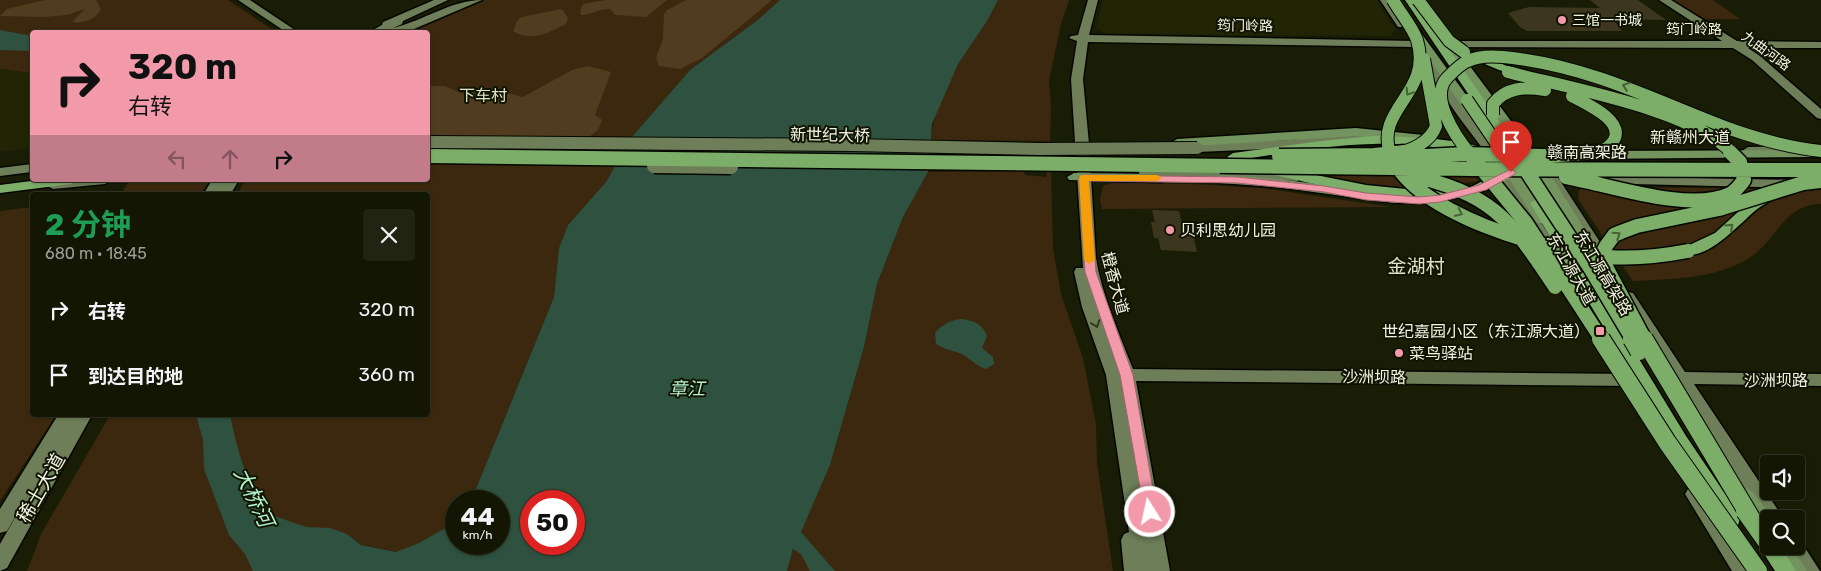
<!DOCTYPE html>
<html lang="zh">
<meta charset="utf-8">
<style>
body{margin:0;font-family:Rubik,"Noto Sans SC",sans-serif;background:#212313;color:#f1f3f6;height:100vh;display:flex;flex-direction:column;font-size:19px;white-space:nowrap}
*{box-sizing:border-box;margin:0}
p{font-size:16px;color:#9d9f9a}
.icon{flex:none;width:28px;height:28px;fill:none;stroke:currentColor;stroke-width:2;stroke-linecap:round;stroke-linejoin:round}
.map{position:relative;flex:1;overflow:hidden}
.sheet{position:absolute;left:30px;top:192px;width:400px;height:225px;display:flex;flex-direction:column;background:#141604;border-radius:5px;box-shadow:0 1px 4px #0004,0 0 0 1px #333526}
.sheet>*{flex:none}
.banner{position:absolute;left:30px;top:30px;width:400px;height:152px;border-radius:5px;box-shadow:0 1px 4px #0004,0 0 0 1px #333526;background:#f39aaa;color:#111;overflow:hidden}
.tools{position:absolute;left:1760px;top:455px;display:grid;gap:10px}
.tools a{display:grid;place-items:center;width:45px;height:45px;border-radius:5px;background:#141604;box-shadow:0 1px 4px #0004,0 0 0 1px #333526;font-size:25px}
.speed{position:absolute;left:445px;top:490px;display:flex;gap:10px;font-size:25px;font-weight:700;text-align:center}
.speed>*{display:grid;place-content:center;width:65px;height:65px;border-radius:50%;background:#141604;box-shadow:0 1px 4px #0004,0 0 0 1px #333526;line-height:1}
.speed small{font-size:12px;font-weight:400}
.speed .limit{border:8px solid #d22;background:#fff;color:#111}
.pin{position:absolute;display:grid;place-items:center;width:42px;height:42px;color:#fff;margin:-51px -21px;border-radius:50% 50% 50% 0;rotate:-45deg;box-shadow:0 0 5px #0007}
.pin .icon{rotate:45deg}
.me{position:absolute;width:55px;margin:-28px;rotate:350deg;stroke-linejoin:round;filter:drop-shadow(0 0 4px #0008)}
.turn{display:flex;align-items:center;gap:18px;height:105px;padding:0 15px;font-size:22px}
.turn .icon{width:65px;height:65px;stroke-width:2.5}
.turn b{display:block;font-size:35px;line-height:42px}
.lanes{display:flex;align-items:center;height:48px;padding:0 15px;background:#0003;justify-content:center;gap:25px;direction:ltr}
.lanes .off{opacity:.35}
.round{display:grid;place-items:center;flex:none;width:52px;height:52px;border-radius:5px;background:#212313}
.headline{display:flex;align-items:center;justify-content:space-between;height:85px;padding:0 15px}
h1{font-size:30px;font-weight:700;line-height:38px;color:#1e9e55}
ul{padding:0;list-style:none}
li{display:flex;align-items:center;gap:15px;height:65px;padding:0 15px}
li div{flex:1}
li b{display:block;font-size:19px}
li em{font-style:normal}
.map>svg:first-child{display:block}
.built{fill:#212405}
.green{fill:#3b280e}
.forest{fill:#523c1f}
.water{fill:#2e523f;fill-rule:evenodd}
.building{fill:#3d361e}
.lines{fill:none;stroke-linecap:round;stroke-linejoin:round}
.secondary-casing{stroke:#050700;stroke-width:3}
.primary-casing{stroke:#050700;stroke-width:3}
.highway-casing{stroke:#050700;stroke-width:3}
.secondary{fill:#6d7e58;fill-rule:evenodd}
.primary{fill:#73935f;fill-rule:evenodd}
.highway{fill:#7cae69;fill-rule:evenodd}
.secondary-bridge-far1-casing{stroke:#050700;stroke-width:14;stroke-linecap:butt}
.secondary-bridge-casing{stroke:#050700;stroke-width:17;stroke-linecap:butt}
.highway-bridge-far2-casing{stroke:#050700;stroke-width:14;stroke-linecap:butt}
.highway-bridge-far1-casing{stroke:#050700;stroke-width:17;stroke-linecap:butt}
.highway-bridge-casing{stroke:#050700;stroke-width:20;stroke-linecap:butt}
.secondary-bridge-far1{stroke:#6d7e58;stroke-width:12}
.secondary-bridge{stroke:#6d7e58;stroke-width:14}
.highway-bridge-far2{stroke:#7cae69;stroke-width:12}
.highway-bridge-far1{stroke:#7cae69;stroke-width:14}
.highway-bridge{stroke:#7cae69;stroke-width:18}
.oneway{stroke:#466134}
.oneway2{stroke:#31391f}
.route{fill:#f39aaa;stroke:#9e646e}
.slow{fill:#f59e0b}
.poi-dot{fill:#f39aaa;stroke:#111400;stroke-width:2}
.labels{text-anchor:middle;dominant-baseline:central;stroke-width:4;stroke-linejoin:round;paint-order:stroke}
.far-poi-label{font-size:14px;fill:#f1f4e5;stroke:#111400;text-anchor:start}
.far-street-label{font-size:14px;fill:#f1f4e5;stroke:#111400}
.far-quarter-label{font-size:16px;fill:#dfe4c7;stroke:#111400}
.street-label{font-size:16px;fill:#f1f4e5;stroke:#111400}
.poi-label{font-size:16px;fill:#f1f4e5;stroke:#111400;text-anchor:start}
.water-label{font-size:18px;font-style:italic;fill:#b2f3ce;stroke:#111400}
.quarter-label{font-size:19px;fill:#dfe4c7;stroke:#111400}
.near-street-label{font-size:19px;fill:#f1f4e5;stroke:#111400}
.near-water-label{font-size:21px;font-style:italic;fill:#b2f3ce;stroke:#111400}
</style>
<div class="map">
<svg width="1821" height="571" viewBox="0 0 1821 571">
<rect width="100%" height="100%" fill="#1a1d06"/>
<path class="built" d="M1103,0H1377L1395,29L1390,36L1106,34L1096,27Z
M0,69L32,73V148L0,152Z"/>
<path class="green" d="M0,0H228L276,32H32V73L0,69Z
M483,0H780L759,19L690,70L630,139L606,182L568,225L559,248L554,297L471,501H456V519L448,527L419,543L397,552L361,545L347,534L299,571H27L41,534L110,415H428V195H237L245,180H428V32H407Z
M998,0H1069L1061,24L1049,81L1051,107L1050,141L930,140C934,115 945,88 957,65C969,42 986,23 998,0Z
M1673,0H1713L1740,19H1705Z
M1047,170H1051L1053,248L1061,294L1083,358L1096,424L1097,463L1113,571H787L793,549L830,465L864,347L877,284L903,217L928,172L1024,171L1025,175L1046,177Z
M1297,172L1475,175L1478,181C1454,185 1430,189 1405,189C1369,189 1333,179 1297,172Z
M130,180H210L200,195H120Z
M1112,183L1193,184L1261,188L1391,207L1102,209L1100,199L1103,186Z
M1587,187L1821,189V204C1783,204 1775,244 1746,260C1713,279 1670,279 1633,281L1578,199L1579,190Z
M32,207V415H56L0,501V211Z"/>
<path class="forest" d="M45,0H96L101,9C97,19 83,24 72,22L85,9L67,15L44,17L0,16L7,9Z
M605,0H667L646,17L615,15L610,9C599,8 592,15 581,15L580,11L583,4Z
M686,0H772L702,58L680,69L659,66L656,58L663,39L664,14L667,10Z
M562,9L568,18L566,24C550,32 531,43 513,31L517,21L522,17Z
M587,66L611,72L595,115L602,120L598,130L585,140L428,138V86H445L463,94L480,90L499,91L523,97L572,70Z"/>
<path class="water" d="M780,0H998L987,21L958,64L932,124L928,172L903,217L877,284L864,347L830,465L801,532L835,571H810L801,554L793,549L787,571H253L245,554L229,535L204,469L203,440L196,415H230C237,450 247,481 263,512L306,527L330,528L347,534L361,545L396,552L419,543L447,527L456,519V544H499V501H471L554,297L559,248L568,225L606,182L630,139L690,70L759,19ZM531,501H574V544H531Z
M0,30L32,36V51L0,50Z
M962,319C974,321 983,324 987,336L982,348L993,357L994,364L986,369C977,366 973,361 965,356C956,350 946,351 936,344L935,333C943,324 950,320 962,319Z"/>
<path class="building" d="M1590,0H1638L1666,20L1613,19L1622,31H1527L1521,28L1508,13L1529,7L1600,8Z
M1152,210L1179,211L1184,233L1193,234L1197,252L1161,250L1158,238H1154L1151,222H1155Z"/>
<g class="lines">
<defs>
<path id="secondary" d="M238,0H250L298,32H286Z
M434,0H448L403,21L402,24L393,28C423,21 451,0 482,0L414,29L401,32H369L382,25L383,22Z
M1088,0H1098L1089,35L1415,41L1421,44L1415,47L1088,42L1083,79L1089,144L1096,258C1102,296 1119,333 1133,369L1634,374L1640,376L1642,380L1640,384L1634,386L1136,381L1170,571H1124L1121,540L1124,534L1129,532L1106,375L1082,307L1074,272L1076,268H1083L1071,79L1077,41L1069,38L1071,36L1078,35Z
M1380,0H1390L1407,25L1406,27H1398Z
M1659,0H1671L1737,41L1821,42V48H1748L1760,56L1821,109V119L1817,118L1752,60L1733,48L1447,47L1441,44L1447,41H1722Z
M1421,49L1425,50L1467,111L1498,152L1558,250L1556,253H1546L1486,153L1458,116L1415,52Z
M1356,132H1378L1384,136L1378,140H1356L1289,148L1197,152L1191,148L1197,144L1289,140Z
M1800,146L1805,147L1806,150L1805,153L1748,155L1742,151L1748,147Z
M1541,158L1546,159L1613,262L1615,265L1613,268H1603L1534,162Z
M32,164V172L0,176V168Z
M1213,170L1297,173L1304,177L1297,181L1208,177L1206,174L1208,171Z
M1595,176L1797,180L1804,184L1797,188L1590,183L1588,180L1590,177Z
M63,180H112L105,184L53,189L46,185L48,182Z
M212,180H239L230,195H203Z
M1628,292L1633,293L1685,372L1821,374V386L1694,384L1784,519H1769L1768,525L1676,384L1667,382L1665,378L1669,373L1620,297L1623,293Z
M58,415H92L7,568L0,571V544L34,485L7,531L0,533V509Z
M1694,486L1700,489L1753,571H1732L1685,494L1688,489Z
M1796,539L1800,540L1820,571H1799L1784,546H1796Z"/>
<path id="primary" d="M1412,25L1416,26L1477,110L1479,113L1477,116H1469L1407,28Z
M1441,32L1445,33L1547,169L1607,265L1605,268H1595L1536,173L1436,35Z
M1356,128L1433,136L1439,140L1433,144L1356,136L1177,147L1171,143L1177,139Z
M1817,150L1821,151V157L1588,159L1582,155L1588,151Z
M1503,155L1508,156L1549,220L1547,223H1537L1535,220L1497,159Z
M1074,173L1162,174L1169,178L1162,182L1069,180L1067,177Z
M1198,174C1235,175 1272,178 1309,183C1364,190 1410,200 1465,188L1472,192L1470,195L1429,203H1394L1277,187L1193,181L1191,178Z
M1747,489L1753,492L1773,519H1769V537L1762,535L1738,497L1741,492Z
M1771,546H1791L1807,571H1786Z"/>
<path id="highway" d="M1405,0H1415L1517,147L1516,150H1506Z
M1472,52L1507,66L1527,71L1529,73L1523,76L1499,70L1468,57L1466,55L1468,53Z
M1373,136C1390,136 1473,139 1482,149L1476,153C1442,148 1408,143 1373,144C1326,145 1279,154 1233,161L1227,157L1233,153L1321,141Z
M1276,167L1366,185L1416,190L1471,187L1506,169H1516L1518,172C1514,177 1507,179 1502,183C1444,215 1334,189 1271,174L1269,171L1271,168Z
M39,180H78L71,184L0,193V185Z
M1768,192L1775,196C1770,202 1762,205 1756,210C1739,224 1708,261 1683,254L1681,251L1683,248L1715,233L1750,201Z
M1537,199L1544,203L1686,436L1738,513L1740,519L1738,525L1731,527L1724,525L1674,446L1530,203Z
M1769,538V546H1780L1796,571H1775L1759,546L1762,540Z"/>
</defs>
<use href="#secondary" class="secondary-casing"/>
<use href="#primary" class="primary-casing"/>
<use href="#highway" class="highway-casing"/>
<use href="#secondary" class="secondary"/>
<use href="#primary" class="primary"/>
<use href="#highway" class="highway"/>
<defs>
<path id="secondary-bridge-far1" d="M428,142L851,145L1039,149L1197,148"/>
<path id="secondary-bridge" d="M654,166L731,167
M1146,172L1213,174"/>
<path id="highway-bridge-far2" d="M1418,0L1449,41L1464,52
M1508,72C1567,88 1692,109 1732,153
M1572,96C1584,103 1625,120 1614,140C1608,150 1599,152 1588,153
M1467,100L1503,153
M1493,115V104C1506,87 1525,87 1545,90
M1511,147L1515,153
M1390,153C1375,108 1433,93 1417,40C1412,26 1400,13 1393,0
M1396,153C1412,151 1431,141 1436,126L1424,59
M1469,153C1456,137 1429,97 1447,78C1453,72 1460,64 1468,61C1483,54 1504,57 1520,59C1599,70 1660,103 1733,130C1762,140 1790,148 1821,151"/>
<path id="highway-bridge-far1" d="M1390,152C1411,214 1549,252 1608,257C1635,259 1662,256 1688,251
M1468,152L1526,223L1602,340
M1502,152L1509,161
M1514,152L1590,268L1633,340
M428,156L1474,169L1821,170
M1279,156L1374,155L1405,152
M1387,158L1464,154L1544,156L1599,152
M1406,174C1492,194 1508,216 1555,287
M1566,177C1610,185 1690,213 1730,194C1736,191 1740,185 1744,180L1740,162L1730,152
M1645,340L1604,263L1603,252L1606,246L1614,235L1621,232L1637,226L1719,209L1803,183L1821,181"/>
<path id="highway-bridge" d="M1601,339L1667,442L1758,571
M1632,339L1639,351
M1644,339L1751,518
M1745,511L1769,545"/>
</defs>
<use href="#secondary-bridge-far1" class="secondary-bridge-far1-casing"/>
<use href="#secondary-bridge" class="secondary-bridge-casing"/>
<use href="#highway-bridge-far2" class="highway-bridge-far2-casing"/>
<use href="#highway-bridge-far1" class="highway-bridge-far1-casing"/>
<use href="#highway-bridge" class="highway-bridge-casing"/>
<use href="#secondary-bridge-far1" class="secondary-bridge-far1"/>
<use href="#secondary-bridge" class="secondary-bridge"/>
<use href="#highway-bridge-far2" class="highway-bridge-far2"/>
<use href="#highway-bridge-far1" class="highway-bridge-far1"/>
<use href="#highway-bridge" class="highway-bridge"/>
</g>
<defs><path id="oneway-chevron" d="M-2-3.5L2.5 0L-2 3.5" fill="none" stroke-width="1.6" stroke-linecap="round" stroke-linejoin="round" transform="scale(1.25)"/></defs>
<g class="oneway">
<use href="#oneway-chevron" transform="translate(1626 86) rotate(-159)"/>
<use href="#oneway-chevron" transform="translate(1409 92) rotate(122)"/>
<use href="#oneway-chevron" transform="translate(1459 213) rotate(26)"/>
<use href="#oneway-chevron" transform="translate(1730 227) rotate(-43)"/>
<use href="#oneway-chevron" transform="translate(1617 235) rotate(-33)"/>
</g>
<use class="oneway2" href="#oneway-chevron" transform="translate(1096 324) rotate(70)"/>
<path class="route" d="M1511,169L1516,172L1515,174L1486,190L1440,202L1419,204L1366,200L1324,192L1237,183L1089,181L1096,272L1133,375L1157,512L1155,516L1150,518L1145,516L1120,375L1085,272L1079,178L1081,175L1237,177L1324,186L1366,193L1419,197L1440,195L1479,185Z"/>
<path class="slow" d="M1081,175H1157L1162,178L1157,181H1089L1095,260L1089,264L1084,260L1079,178Z"/>
<g class="poi-dot">
<circle cx="1562" cy="20" r="5"/>
<circle cx="1170" cy="230" r="5"/>
<rect x="1595" y="326" width="10" height="10" rx="2.5"/>
<circle cx="1399" cy="353" r="5"/>
</g>
<g class="labels">
<g class="far-poi-label">
<text x="1572" y="20">三馆一书城</text>
</g>
<g class="far-street-label">
<text transform="translate(1245 26) rotate(1)">筠门岭路</text>
<text x="1694" y="29">筠门岭路</text>
<text transform="translate(1766 51) rotate(36)">九曲河路</text>
</g>
<g class="far-quarter-label">
<text x="483" y="95">下车村</text>
</g>
<g class="street-label">
<text transform="translate(830 135) rotate(1)">新世纪大桥</text>
<text x="1690" y="137">新赣州大道</text>
<text x="1587" y="152">赣南高架路</text>
<text transform="translate(1571 269) rotate(60)">东江源大道</text>
<text transform="translate(1603 273) rotate(59)">东江源高架路</text>
<text transform="translate(1115 283) rotate(75)">橙香大道</text>
<text transform="translate(1374 377) rotate(1)">沙洲坝路</text>
<text x="1776" y="380">沙洲坝路</text>
</g>
<g class="poi-label">
<text x="1180" y="230">贝利思幼儿园</text>
<text x="1590" y="331" text-anchor="end">世纪嘉园小区（东江源大道）</text>
<text x="1409" y="353">菜鸟驿站</text>
</g>
<g class="water-label">
<text x="687" y="389">章江</text>
</g>
<g class="quarter-label">
<text x="1416" y="266">金湖村</text>
</g>
<g class="near-street-label">
<text transform="translate(41 488) rotate(-60)">稀土大道</text>
</g>
<g class="near-water-label">
<text transform="translate(254 497) rotate(64)">大桥河</text>
</g>
</g>
</svg>
<div class="tools">
<a><svg class="icon" aria-label="sound" viewBox="0 0 24 24"><path d="M4 9h4l5-4v14l-5-4H4zM17 9q2 3 0 6"/></svg></a>
<a><svg class="icon" aria-label="search" viewBox="0 0 24 24"><circle cx="10" cy="10" r="6"/><path d="M15 15l6 6"/></svg></a>
</div>
<div class="speed"><div>44<small>km/h</small></div><div class="limit">50</div></div>
<div class="pin" style="left:1511px;top:172px;background:#d93025"><svg class="icon" aria-label="arrive" viewBox="0 0 24 24"><path d="M6 21V4h12l-3 4 3 4H6"/></svg></div>
<svg class="me" style="left:1150px;top:512px" viewBox="-20 -20 40 40"><circle r="17" fill="#f39aaa" stroke="#fff" stroke-width="3"/><path d="M0-11L8 9 0 5-8 9z" fill="#fff"/></svg>
<div class="banner">
<div class="turn"><svg class="icon" aria-label="right" viewBox="0 0 24 24"><path d="M7 20v-9h11M14 6l5 5-5 5"/></svg><div><b>320 m</b>右转</div></div>
<div class="lanes"><svg class="icon off" aria-label="left" viewBox="0 0 24 24"><path d="M17 20v-9H6M10 6l-5 5 5 5"/></svg><svg class="icon off" aria-label="ahead" viewBox="0 0 24 24"><path d="M12 20V5M6 11l6-6 6 6"/></svg><svg class="icon" aria-label="right" viewBox="0 0 24 24"><path d="M7 20v-9h11M14 6l5 5-5 5"/></svg></div>
</div>
<section class="sheet">
<div class="headline"><div><h1>2 分钟</h1><p>680 m · 18:45</p></div><a class="round"><svg class="icon" aria-label="close" viewBox="0 0 24 24"><path d="M6 6l12 12M18 6L6 18"/></svg></a></div>
<ul>
<li><svg class="icon" aria-label="right" viewBox="0 0 24 24"><path d="M7 20v-9h11M14 6l5 5-5 5"/></svg><div><b>右转</b></div><em>320 m</em></li>
<li><svg class="icon" aria-label="arrive" viewBox="0 0 24 24"><path d="M6 21V4h12l-3 4 3 4H6"/></svg><div><b>到达目的地</b></div><em>360 m</em></li>
</ul>
</section>
</div>
